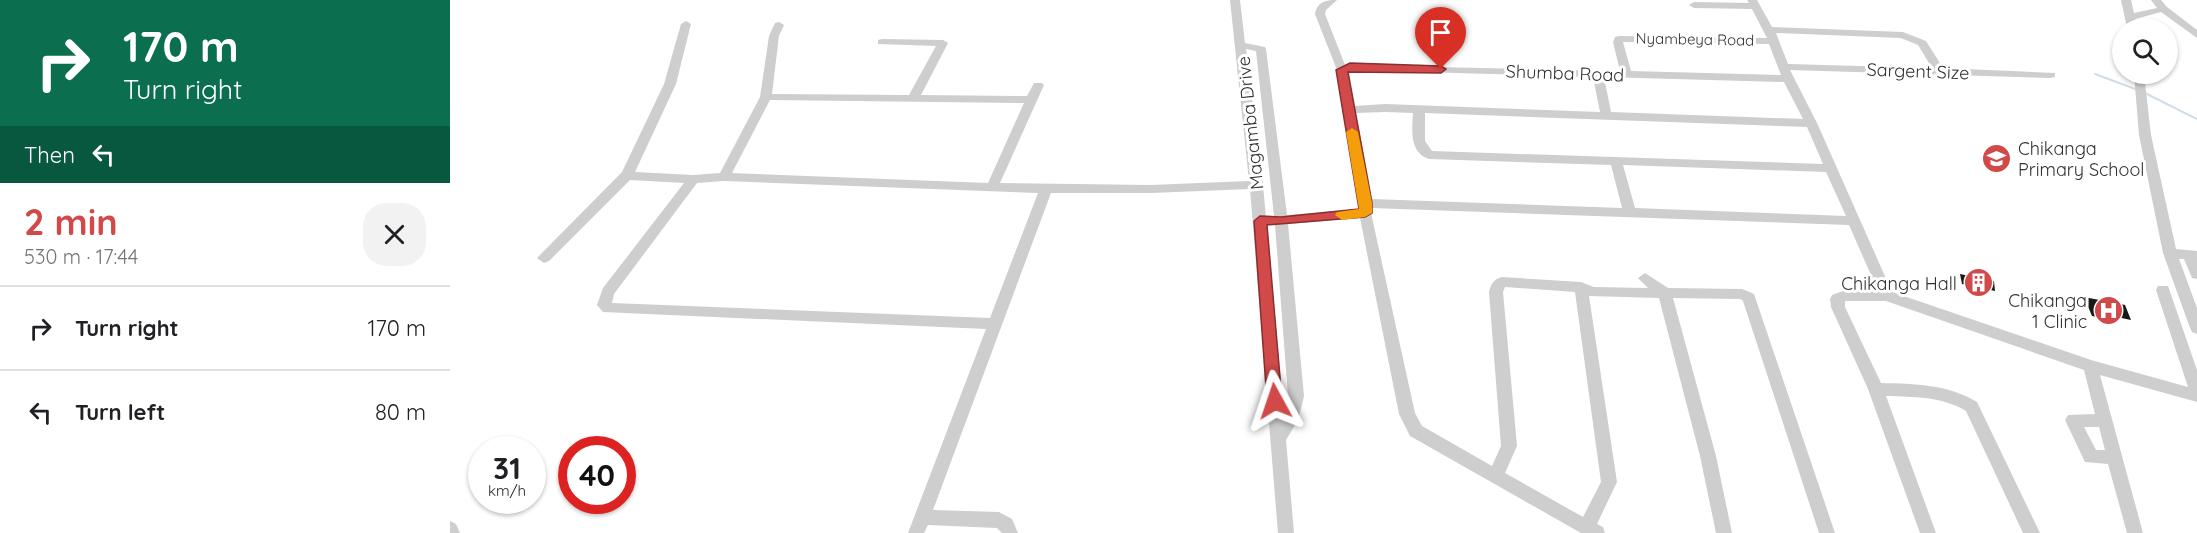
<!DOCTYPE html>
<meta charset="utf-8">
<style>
body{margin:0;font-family:Quicksand,sans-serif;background:#f2f2f2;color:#202124;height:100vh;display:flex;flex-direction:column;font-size:22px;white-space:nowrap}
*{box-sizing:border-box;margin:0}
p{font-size:20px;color:#757577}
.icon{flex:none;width:33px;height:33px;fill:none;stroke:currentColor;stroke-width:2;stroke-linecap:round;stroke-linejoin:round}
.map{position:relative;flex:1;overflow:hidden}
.drawer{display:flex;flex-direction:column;background:#fff;width:450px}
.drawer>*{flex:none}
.hud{background:#0b6e4f;color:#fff;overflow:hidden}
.buttons{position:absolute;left:1662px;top:18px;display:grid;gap:12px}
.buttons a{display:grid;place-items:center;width:66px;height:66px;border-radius:50%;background:#fff;box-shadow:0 2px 4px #0004;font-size:30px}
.speed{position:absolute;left:18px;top:436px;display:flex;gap:12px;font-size:30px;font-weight:700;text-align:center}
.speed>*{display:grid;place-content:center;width:78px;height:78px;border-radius:50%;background:#fff;box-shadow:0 2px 4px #0004;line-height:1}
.speed small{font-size:15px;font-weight:400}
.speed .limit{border:9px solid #d22;background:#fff;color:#111}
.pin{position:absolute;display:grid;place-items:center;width:51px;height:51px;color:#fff;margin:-62px -26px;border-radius:50% 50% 50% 0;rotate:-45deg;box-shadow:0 0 6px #0007}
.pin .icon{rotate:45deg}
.me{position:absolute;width:66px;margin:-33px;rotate:355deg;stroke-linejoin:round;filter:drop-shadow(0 0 4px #0008)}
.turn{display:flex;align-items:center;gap:21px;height:126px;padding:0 24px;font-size:27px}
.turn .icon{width:78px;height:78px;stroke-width:2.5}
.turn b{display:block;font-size:42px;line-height:51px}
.then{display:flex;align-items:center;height:57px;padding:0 24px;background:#0003;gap:12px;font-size:22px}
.round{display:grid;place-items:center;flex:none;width:63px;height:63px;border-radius:24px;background:#f2f2f2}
.summary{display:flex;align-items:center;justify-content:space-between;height:102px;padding:0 24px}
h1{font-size:36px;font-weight:700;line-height:45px;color:#d24949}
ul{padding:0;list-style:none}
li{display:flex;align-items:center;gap:18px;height:84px;padding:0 24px;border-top:2px solid #e0e0e0}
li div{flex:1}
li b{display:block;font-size:22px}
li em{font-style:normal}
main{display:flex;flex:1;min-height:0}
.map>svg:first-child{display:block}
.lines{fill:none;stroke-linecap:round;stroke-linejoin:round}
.stream{stroke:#d0dde9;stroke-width:2}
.building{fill:#181818}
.minor{fill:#cecece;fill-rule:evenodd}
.route{fill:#d24949;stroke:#882f2f;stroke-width:1.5}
.slow{fill:#f59e0b}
.labels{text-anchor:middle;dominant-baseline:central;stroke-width:6;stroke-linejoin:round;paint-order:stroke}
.far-street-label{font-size:15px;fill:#313131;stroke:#fff}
.street-label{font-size:18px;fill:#313131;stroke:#fff}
.poi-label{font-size:18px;fill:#313131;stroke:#fff;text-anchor:end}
</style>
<main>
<section class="drawer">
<div class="hud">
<div class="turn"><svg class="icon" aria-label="right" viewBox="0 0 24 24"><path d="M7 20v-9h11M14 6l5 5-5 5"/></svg><div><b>170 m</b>Turn right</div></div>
<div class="then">Then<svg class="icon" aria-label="left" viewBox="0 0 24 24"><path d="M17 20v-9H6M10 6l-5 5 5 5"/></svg></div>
</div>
<div class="summary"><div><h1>2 min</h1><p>530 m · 17:44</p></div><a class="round"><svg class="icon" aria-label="close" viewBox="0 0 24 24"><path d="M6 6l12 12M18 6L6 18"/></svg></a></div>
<ul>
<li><svg class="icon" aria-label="right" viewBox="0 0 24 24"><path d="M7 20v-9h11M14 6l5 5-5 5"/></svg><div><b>Turn right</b></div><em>170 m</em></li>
<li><svg class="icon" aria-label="left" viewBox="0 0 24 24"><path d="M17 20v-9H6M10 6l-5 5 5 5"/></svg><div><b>Turn left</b></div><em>80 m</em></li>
</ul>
</section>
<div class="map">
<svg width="1747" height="533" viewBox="0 0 1747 533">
<rect width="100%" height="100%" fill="#fff"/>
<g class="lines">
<path class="stream" d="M1645,74L1688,90
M1695,93L1747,119"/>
</g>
<path class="building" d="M1510,274L1544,281L1545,291L1512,284Z
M1634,297L1675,305L1681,320L1662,316V320L1642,316Z"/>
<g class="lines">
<path class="minor" d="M780,0H790L795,43L815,47L816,49L837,215L909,209L887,70L865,14C867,2 876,0 887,0L876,10L875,14L895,65L1170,71L1163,42L1165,37L1169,36L1317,38L1302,9L1244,8L1239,5L1244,2L1299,3L1297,0H1307L1322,27L1453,32L1476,41L1493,68L1605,73V77L1601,78L1340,70L1367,123L1442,292L1641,360L1738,387L1706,290L1708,286H1718L1747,370V402L1650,375L1693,533H1677L1658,464L1635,462L1615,420L1618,415L1645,414L1634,370L1436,301H1395V307L1431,383C1465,384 1497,384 1527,402L1590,533H1573L1516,411C1491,396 1464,397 1436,396L1486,533H1470L1418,389L1381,307L1380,299L1382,295L1393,291H1428L1399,225L922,208L921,213L965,413L972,426L1042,466L1051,446L1039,292C1041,284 1044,279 1052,277L1131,282L1144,287L1198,288L1188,278L1195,273L1218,288L1292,289L1304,294L1385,533H1369L1293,301L1290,299L1223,298L1266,456L1282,533H1266L1250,456L1209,298L1139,296L1167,482L1147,524L1153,527L1155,533H1131L960,436L949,414L910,218L838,224L854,396L848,420L836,440L844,533H828L800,189L701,193H601L483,510L549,512L562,519L568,533H552L547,528L478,525L474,533H458L536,329L153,312L147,305L153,288L234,183L180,180L99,261L94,263L87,258L172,172L214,84L231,24L236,21L241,24L226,84L185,172L243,175L270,173L310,97L319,36L325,23L329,22L334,25L329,36L322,94L459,95L486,46L428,44V40L432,39L493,40L498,43L471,95L577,96L584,83H592L594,85L550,183L701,185L799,181ZM1326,33L1451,38L1468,45L1482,68L1338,64ZM1173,42L1319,44L1331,75L1181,71ZM796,49L806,51L824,216L818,221L819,224L825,225L838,396L834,414L813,185ZM901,70L1143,77L1150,112L935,104L904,106L898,72ZM1154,77L1334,82L1353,119L1161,112ZM320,100L574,103L538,183L282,173ZM935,112L963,113C962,129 959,153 979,159L1161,165L1172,208L922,199L906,113ZM975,113L1357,127L1373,164L982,151L975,141ZM1173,165L1376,172L1396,216L1185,208ZM274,181L588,193L540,318L162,303L164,294L247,183ZM1055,287L1125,292L1151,482L1133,517L1055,473L1067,446L1053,292ZM1634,427H1649L1655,450H1646Z
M1671,0H1681L1684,13L1707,8L1701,0H1711L1717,7L1747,30V38L1711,12L1685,19L1687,28H1677Z
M1684,74H1694L1701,135L1726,249L1747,251V279L1742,278L1734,259H1729L1747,308V334L1742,332L1740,328L1713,253L1689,135Z
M0,521L6,524L10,533H0Z"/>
</g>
<path class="route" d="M900,63L991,66L996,69L991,73L898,72L922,203V213L915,217L817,225L832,401L830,405L825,407L819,405L817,401L804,221L810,216L831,217L909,209L886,70Z"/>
<path class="slow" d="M902,128L908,132L922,203V213L915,217L892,220L885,215L887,212L909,209L896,132Z"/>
<defs>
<symbol id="school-disc" viewBox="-11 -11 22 22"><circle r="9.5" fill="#d24949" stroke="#fff"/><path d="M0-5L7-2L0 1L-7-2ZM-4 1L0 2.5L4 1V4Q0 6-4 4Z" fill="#fff"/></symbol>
<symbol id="building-disc" viewBox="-11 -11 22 22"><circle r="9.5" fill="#d24949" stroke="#fff"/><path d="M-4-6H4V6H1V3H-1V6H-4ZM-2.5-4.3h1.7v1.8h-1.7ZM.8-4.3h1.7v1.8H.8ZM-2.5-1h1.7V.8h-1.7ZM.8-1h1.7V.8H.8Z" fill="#fff"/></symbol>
<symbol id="hospital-disc" viewBox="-11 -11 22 22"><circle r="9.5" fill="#d24949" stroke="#fff"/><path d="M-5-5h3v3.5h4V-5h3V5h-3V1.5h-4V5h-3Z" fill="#fff"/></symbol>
</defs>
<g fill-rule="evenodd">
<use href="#school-disc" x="1530" y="142" width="33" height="33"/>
<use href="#building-disc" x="1512" y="266" width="33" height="33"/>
<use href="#hospital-disc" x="1642" y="294" width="33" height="33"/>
</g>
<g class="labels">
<g class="far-street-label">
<text transform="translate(1245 39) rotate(1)">Nyambeya Road</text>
</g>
<g class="street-label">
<text transform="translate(1468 71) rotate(2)">Sargent Size</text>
<text transform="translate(1115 73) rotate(2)">Shumba Road</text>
<text transform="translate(800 123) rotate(-96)">Magamba Drive</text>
</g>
<g class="poi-label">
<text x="1568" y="148" text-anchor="start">Chikanga<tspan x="1568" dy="21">Primary School</tspan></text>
<text x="1507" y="283">Chikanga Hall</text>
<text x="1637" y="300">Chikanga<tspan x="1637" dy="21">1 Clinic</tspan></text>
</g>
</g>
</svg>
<div class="buttons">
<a><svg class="icon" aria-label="search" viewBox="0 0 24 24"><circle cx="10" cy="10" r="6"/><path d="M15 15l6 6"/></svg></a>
</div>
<div class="speed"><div>31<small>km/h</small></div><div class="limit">40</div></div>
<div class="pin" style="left:991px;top:69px;background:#d93025"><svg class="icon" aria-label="arrive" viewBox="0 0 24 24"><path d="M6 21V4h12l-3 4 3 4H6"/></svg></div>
<svg class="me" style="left:825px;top:401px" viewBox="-20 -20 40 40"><path d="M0-17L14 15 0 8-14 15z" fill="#d24949" stroke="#fff" stroke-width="4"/></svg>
</div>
</main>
